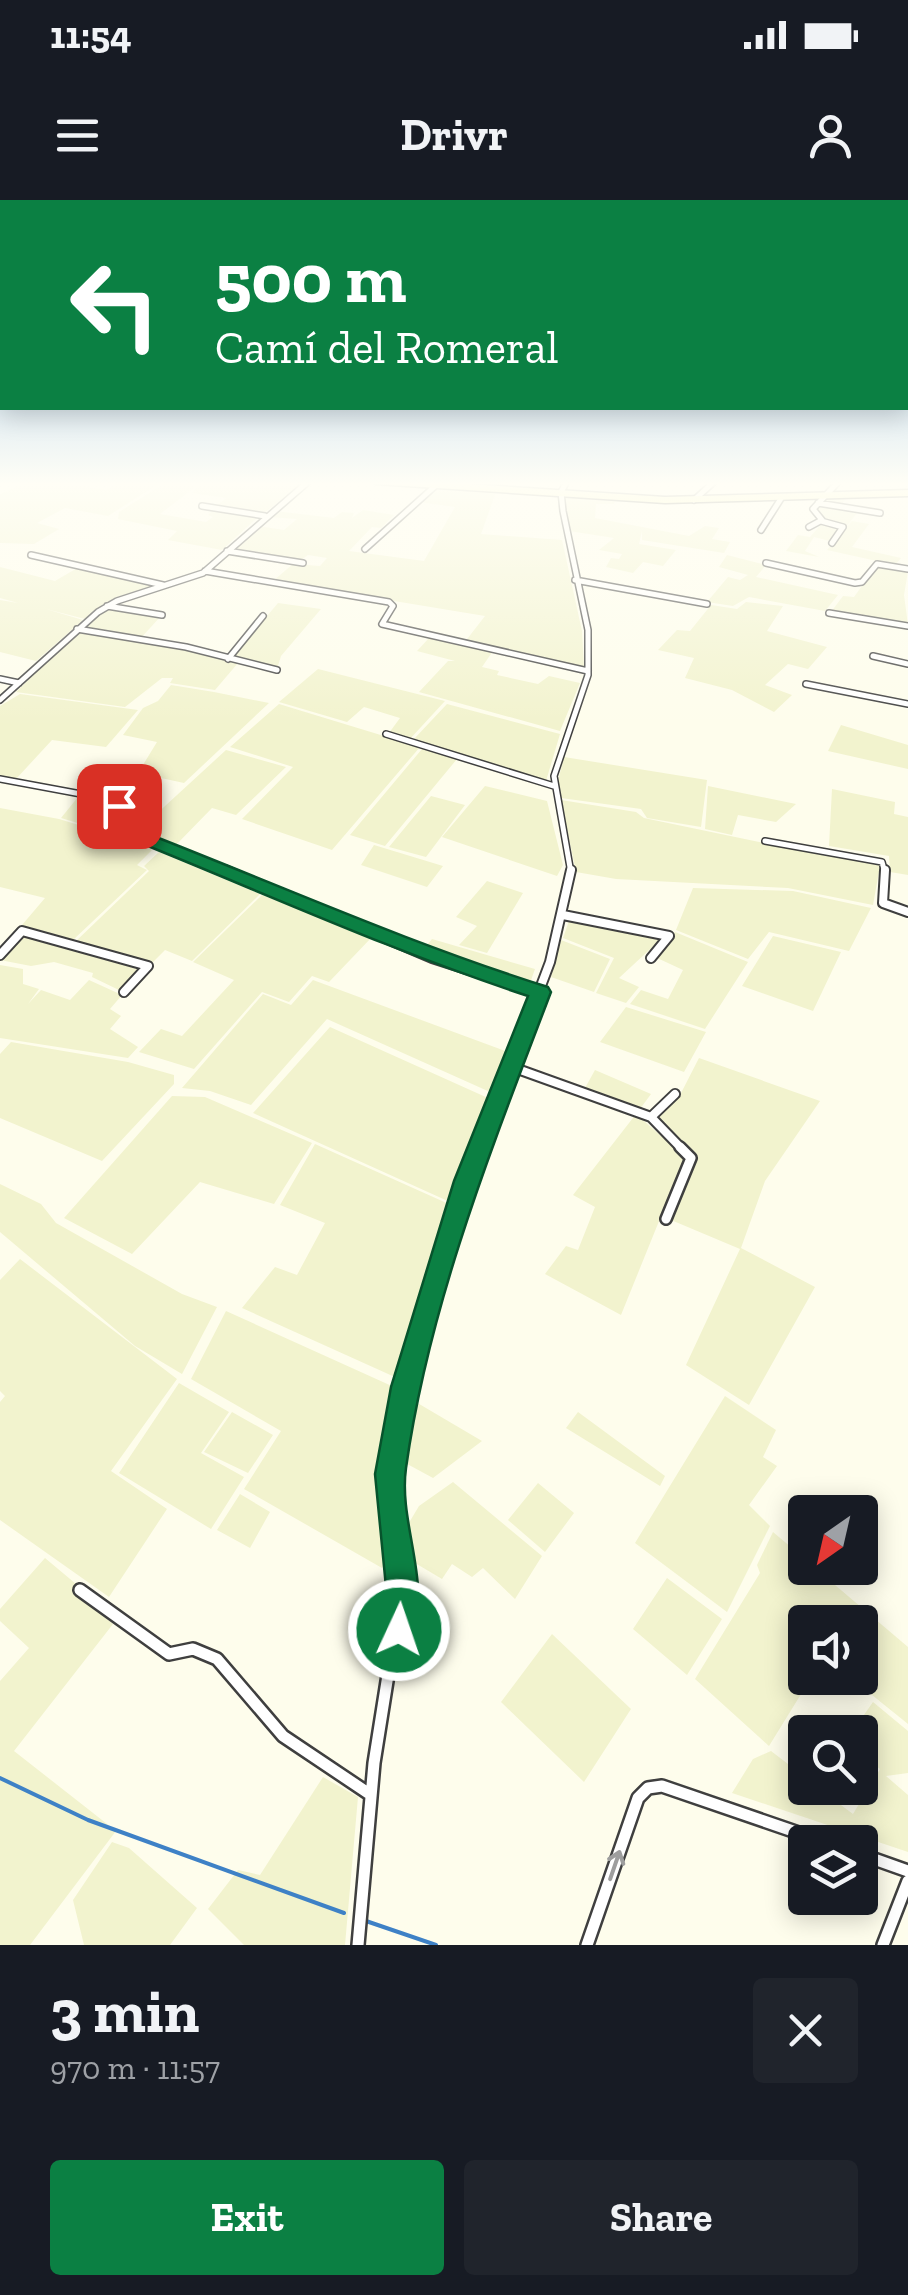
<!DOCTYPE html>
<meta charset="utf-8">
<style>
body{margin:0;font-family:"Zilla Slab",serif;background:#20242c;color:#f1f3f6;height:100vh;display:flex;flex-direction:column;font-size:38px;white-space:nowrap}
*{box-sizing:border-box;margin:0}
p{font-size:32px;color:#9ea1a6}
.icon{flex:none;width:55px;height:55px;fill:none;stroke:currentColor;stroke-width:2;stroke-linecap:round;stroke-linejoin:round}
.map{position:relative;height:1745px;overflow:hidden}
.drawer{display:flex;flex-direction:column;background:#171b24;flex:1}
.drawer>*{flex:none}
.guide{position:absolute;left:0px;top:0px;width:910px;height:210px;box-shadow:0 5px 25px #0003;background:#0b8043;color:#fff;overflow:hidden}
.needle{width:65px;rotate:214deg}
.tools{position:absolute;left:788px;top:1295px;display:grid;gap:20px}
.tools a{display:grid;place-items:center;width:90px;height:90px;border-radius:10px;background:#171b24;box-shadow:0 5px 25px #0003;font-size:50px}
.pin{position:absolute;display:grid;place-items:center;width:85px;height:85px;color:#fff;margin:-42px;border-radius:20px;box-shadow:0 5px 15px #0006}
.me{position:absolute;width:110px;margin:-55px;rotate:3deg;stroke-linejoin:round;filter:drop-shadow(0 0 8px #0008)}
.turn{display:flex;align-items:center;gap:35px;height:210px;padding:0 50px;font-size:45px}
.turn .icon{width:130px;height:130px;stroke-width:2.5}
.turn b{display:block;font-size:70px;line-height:85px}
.round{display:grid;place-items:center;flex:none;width:105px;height:105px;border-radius:10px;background:#20242c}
.summary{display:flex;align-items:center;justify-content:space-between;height:170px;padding:0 50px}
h1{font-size:60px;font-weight:700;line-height:75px}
.button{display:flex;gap:20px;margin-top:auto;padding:20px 50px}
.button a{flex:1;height:115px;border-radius:10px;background:#0b8043;color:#fff;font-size:40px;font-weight:700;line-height:115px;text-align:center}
.button a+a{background:#20242c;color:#f1f3f6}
.status{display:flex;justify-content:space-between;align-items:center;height:70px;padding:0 50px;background:#171b24;direction:ltr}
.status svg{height:28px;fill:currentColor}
header{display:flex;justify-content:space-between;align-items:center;height:130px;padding:0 50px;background:#171b24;font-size:45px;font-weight:700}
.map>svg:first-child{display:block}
.farmland{fill:#f2f3ce}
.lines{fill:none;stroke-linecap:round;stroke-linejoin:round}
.stream{stroke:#3e81c6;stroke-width:4}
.minor-far3-casing{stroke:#3f3f3f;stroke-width:8}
.minor-far2-casing{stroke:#3f3f3f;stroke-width:12}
.minor-far1-casing{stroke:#3f3f3f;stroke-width:14}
.minor-casing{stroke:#3f3f3f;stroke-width:16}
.secondary-casing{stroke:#2e2e2e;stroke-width:9}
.minor-far3{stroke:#fff;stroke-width:5}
.minor-far2{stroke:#fff;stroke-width:8}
.minor-far1{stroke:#fff;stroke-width:9}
.minor{stroke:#fff;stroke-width:11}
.secondary{stroke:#fbfbaa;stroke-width:6}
.oneway{stroke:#9e9e9e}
.route{fill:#0b8043;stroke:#07532c;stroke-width:2.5}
</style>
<div class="status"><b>11:54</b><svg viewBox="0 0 49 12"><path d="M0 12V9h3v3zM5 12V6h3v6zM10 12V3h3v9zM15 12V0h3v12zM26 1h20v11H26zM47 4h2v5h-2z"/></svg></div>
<header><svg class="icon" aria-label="menu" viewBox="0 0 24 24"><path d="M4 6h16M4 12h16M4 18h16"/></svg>Drivr<svg class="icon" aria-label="person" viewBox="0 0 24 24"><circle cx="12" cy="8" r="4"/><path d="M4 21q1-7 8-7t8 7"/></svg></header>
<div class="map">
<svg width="908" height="1745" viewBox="0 0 908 1745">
<rect width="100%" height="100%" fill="#fefdec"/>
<path class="farmland" d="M29,281H71L68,284L106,290L121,281H163L108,316L65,308L37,323L59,329L34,344L0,343V294Z
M168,281L198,285L160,314L206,322L213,317L208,315L214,309L258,317L222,350L168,340L177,331L118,319L119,312Z
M202,281H305L263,314L217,306L226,298L192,293Z
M433,290L496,292L481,334L562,340L582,431L584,468L464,443L485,416L273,381L293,364L320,366L327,358L308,355L301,360L230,350L258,326L284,330L297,319L269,317L275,311L334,318L342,312L354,313L352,318L363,310L394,315L381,328L372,327L349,351L424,361L455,307L419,302Z
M564,295L616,298L614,304H596L595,318L689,336L705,326L719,328L712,339L730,342L724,353L642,340V331L639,344L676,350L663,366L643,362L633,373L606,367L611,358L619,359L622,354L599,350L614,338L569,331Z
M846,297L841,306L831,308L857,313L843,331L852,321L869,324L852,347L901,358L895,365L827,350L834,342L814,337L805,351L819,357L786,351L798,335L810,337L824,321L817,308L825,298Z
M727,355L766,365L756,377L838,395L825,411L749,397L733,406L707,402L728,377L740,380L748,375L719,367Z
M877,365L908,371L904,395L908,425L831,412L843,396L854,397Z
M0,367L55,381L79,367L158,385L116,397L85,419L46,409L83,420L36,461L0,452V400L18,403L0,398Z
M746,402L783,406L767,431L827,447L808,469L788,464L765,485L792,495L774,512L732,490L685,478L694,458L658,450L677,430L690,431L711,405L737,409Z
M278,403L321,409L281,456L277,469L231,459Z
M108,408L161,416L140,439L83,428Z
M78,432L186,449L238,463L215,490L170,483L173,478H162L125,507L16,492Z
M429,438L493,451L482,467L499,471L497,475L538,484L549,476L580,483L560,531L419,492L448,461H455L417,451Z
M318,469L445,501L409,540L389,533L400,518L364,507L347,522L279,502Z
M171,485L214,492L269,503L184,583L138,573L157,542L123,535L143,508L158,501Z
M20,494L138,510L106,547L52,540L16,579L0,576V506Z
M279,504L420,547L332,650L242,619L293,567L230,547Z
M447,504L560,534L546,581L414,539Z
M841,525L908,545V569L828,551Z
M422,549L457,559L385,646L350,635Z
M226,550L286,567L236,615L212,608L174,647L140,629Z
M564,557L707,580L701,627L647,618L641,609L561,598L558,581Z
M485,586L547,601L563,665L557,676L442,637Z
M708,586L796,604L776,622L738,615L732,635L705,629Z
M832,589L895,602L894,614L908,617V675L890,672L889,656L829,646Z
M431,596L465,605L426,657L389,647Z
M78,597L109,607L131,639L61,618Z
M561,600L636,612L644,618L826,656L837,653L868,659L880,666L873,705L788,688L616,679L576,672Z
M0,608L59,619L144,645L152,650L137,665L147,670L73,740L22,725L45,698L0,687Z
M374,645L443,666L427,687L361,665Z
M159,652L260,694L192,761L165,750L151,764L74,743L149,671L144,666Z
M487,681L523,693L487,753L459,745L477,726L456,717Z
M693,688L793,691L871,708L849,751L769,732L748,759L676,730Z
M262,695L372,737L329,782L312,776L289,802L262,792L194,869L139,852L161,829L182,836L234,780L193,762Z
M569,721L660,740L619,778L639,787L626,803L596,793L614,758L563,738Z
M675,732L748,762L705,829L630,804L641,790L668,799L683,770L655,757Z
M24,734L142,768L121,791L92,777L93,773L54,762L31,766L0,760Z
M773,736L841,752L813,811L742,786Z
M432,739L535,769L529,786L423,750Z
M561,740L610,759L594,792L551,777Z
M0,765L23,769V784L39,789L28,804L41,790L70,800L89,780L122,795L110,809L121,816L110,829L138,847L128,858L0,838Z
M313,780L508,852L490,892L327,819L251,905L210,891L182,888L263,794L291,805Z
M626,807L706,832L684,872L600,842Z
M330,827L488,898L450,1002L253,913Z
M11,842L128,862L174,875V884L102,961L0,918V854Z
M699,858L820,901L765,981L741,1048L815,1087L749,1205L686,1165L740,1049L671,1020L698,957L657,917L679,897Z
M595,870L651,894L640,909L585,888Z
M172,896L205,897L312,943L274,1004L200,982L132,1054L64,1018Z
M636,914L685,957L621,1115L545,1074L566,1046L578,1050L595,1007L573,995Z
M315,944L451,1005L397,1178L242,1108L275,1067L297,1075L325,1023L280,1005Z
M0,984L41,1004L56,1023L182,1094L217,1107L182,1174L135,1146L0,1032Z
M20,1059L177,1179L111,1271L167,1309L109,1397L0,1320V1202L5,1196L0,1191V1080Z
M226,1111L394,1187L383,1244L379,1307L390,1353L382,1368L244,1289L281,1231L191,1179Z
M179,1183L229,1212L201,1253L244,1277L211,1329L119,1273Z
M725,1196L776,1230L763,1257L777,1266L749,1305L770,1326L727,1412L635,1343Z
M409,1198L482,1241L433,1278L398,1259Z
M232,1212L273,1235L248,1273L204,1252Z
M578,1212L665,1276L660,1286L566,1228Z
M453,1282L542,1356L515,1399L483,1368L472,1377L452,1364L442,1379L410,1360L406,1332L410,1321L419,1306Z
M538,1283L574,1313L545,1352L508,1320Z
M240,1294L270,1312L250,1348L217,1330Z
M773,1332L805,1359V1368H815L908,1447V1524L851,1478H860V1422H805V1478H811L769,1546L695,1479L760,1373L757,1365Z
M45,1358L76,1384L75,1393L113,1424L14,1551L116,1631L30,1745H0V1481L29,1448L0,1421V1409Z
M667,1378L722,1419L687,1475L633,1429Z
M552,1434L631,1509L584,1582L501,1502Z
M873,1502L908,1531V1573L886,1576L908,1595V1652L732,1593L753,1559L771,1551L805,1577V1588H818L853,1614L880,1569L860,1554V1532H852Z
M323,1577L358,1597L345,1745H244L208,1709L238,1670L260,1675Z
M112,1642L129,1648L197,1708L170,1745H84L73,1700Z"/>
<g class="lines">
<path class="stream" d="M0,1578L88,1620L344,1713
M366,1721L436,1745"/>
<defs>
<path id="minor-far3" d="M567,281L561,292L563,311L588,430V475L554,576L571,673
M694,300L715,281
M818,303L880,313
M202,306L265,316
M821,321L843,327L832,343
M809,327L822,320L813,309L839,281
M761,330L782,297
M365,349L434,287
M227,351L303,363
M31,355L163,385
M766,363L855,383L862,382L877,364L908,369
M205,371L389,402L393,406L382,424L588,471
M575,380L707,404
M107,406L162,415
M829,413L908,426
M77,429L186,447L277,470
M873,456L908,464
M228,459L263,416
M0,479L19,483
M806,484L908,504
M0,500L98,412L117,401L203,373L309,281
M386,534L554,586
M0,579L108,599L149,640L232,673
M765,641L882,662L885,673"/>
<path id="minor-far2" d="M225,670L432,758L540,793
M885,670L883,703L908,712
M563,715L669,736L651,758
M0,755L22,731L148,766L124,792
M512,867L651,917L683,950
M651,917L675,894
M479,950L550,762L571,670"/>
<path id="minor-far1" d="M666,1019L691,958L680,947
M393,1301C383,1204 445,1040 480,947"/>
<path id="minor" d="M80,1390L169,1454L193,1449L217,1459L283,1536L371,1595
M860,1654L908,1671
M358,1745L374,1563L402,1387L393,1298
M587,1745L638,1598L648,1588L662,1586L825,1642
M883,1745L908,1681"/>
<path id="secondary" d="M376,281L665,300L908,293"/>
</defs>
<use href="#minor-far3" class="minor-far3-casing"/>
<use href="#minor-far2" class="minor-far2-casing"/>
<use href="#minor-far1" class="minor-far1-casing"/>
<use href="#minor" class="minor-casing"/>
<use href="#secondary" class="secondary-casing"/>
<use href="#minor-far3" class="minor-far3"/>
<use href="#minor-far2" class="minor-far2"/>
<use href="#minor-far1" class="minor-far1"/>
<use href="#minor" class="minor"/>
<use href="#secondary" class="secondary"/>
</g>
<defs><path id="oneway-shaft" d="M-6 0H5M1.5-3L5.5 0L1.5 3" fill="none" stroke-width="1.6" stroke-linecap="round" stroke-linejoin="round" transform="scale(2.5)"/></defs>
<use class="oneway" href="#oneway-shaft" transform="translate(615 1665) rotate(-71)"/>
<linearGradient id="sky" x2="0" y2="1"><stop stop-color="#93c1ec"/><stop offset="0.54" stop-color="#fffef6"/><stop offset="1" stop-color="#fffef6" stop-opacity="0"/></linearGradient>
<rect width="908" height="525" fill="url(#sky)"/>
<path class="route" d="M119,600L125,602L138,625L156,637C286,688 414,745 548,787L551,792C492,947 429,1104 406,1268C398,1325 434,1385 410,1442L399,1447L387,1442L382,1430L386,1387L375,1274L391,1187L454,981L528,796C397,753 271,696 143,644L124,632L110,606Z"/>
</svg>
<div class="tools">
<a><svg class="needle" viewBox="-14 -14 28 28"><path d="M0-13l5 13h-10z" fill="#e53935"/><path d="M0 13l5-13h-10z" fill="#9ea1a6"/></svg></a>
<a><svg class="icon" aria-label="sound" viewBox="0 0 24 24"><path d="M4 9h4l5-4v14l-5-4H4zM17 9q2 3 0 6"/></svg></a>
<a><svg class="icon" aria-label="search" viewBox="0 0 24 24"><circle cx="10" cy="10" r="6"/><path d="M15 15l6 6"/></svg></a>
<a><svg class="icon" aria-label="layers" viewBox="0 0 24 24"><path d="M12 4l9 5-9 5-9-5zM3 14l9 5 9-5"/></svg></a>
</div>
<div class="pin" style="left:119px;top:606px;background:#d93025"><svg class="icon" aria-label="arrive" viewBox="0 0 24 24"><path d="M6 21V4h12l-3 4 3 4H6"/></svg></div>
<svg class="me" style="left:399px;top:1430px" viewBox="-20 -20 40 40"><circle r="17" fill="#0b8043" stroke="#fff" stroke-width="3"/><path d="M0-11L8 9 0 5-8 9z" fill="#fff"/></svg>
<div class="guide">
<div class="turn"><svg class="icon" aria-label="left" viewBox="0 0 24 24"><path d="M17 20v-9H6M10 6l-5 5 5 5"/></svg><div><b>500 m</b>Camí del Romeral</div></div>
</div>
</div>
<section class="drawer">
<div class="summary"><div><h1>3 min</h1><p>970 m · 11:57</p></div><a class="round"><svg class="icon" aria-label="close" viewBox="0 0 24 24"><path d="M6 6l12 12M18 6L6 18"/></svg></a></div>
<div class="button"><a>Exit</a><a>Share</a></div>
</section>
